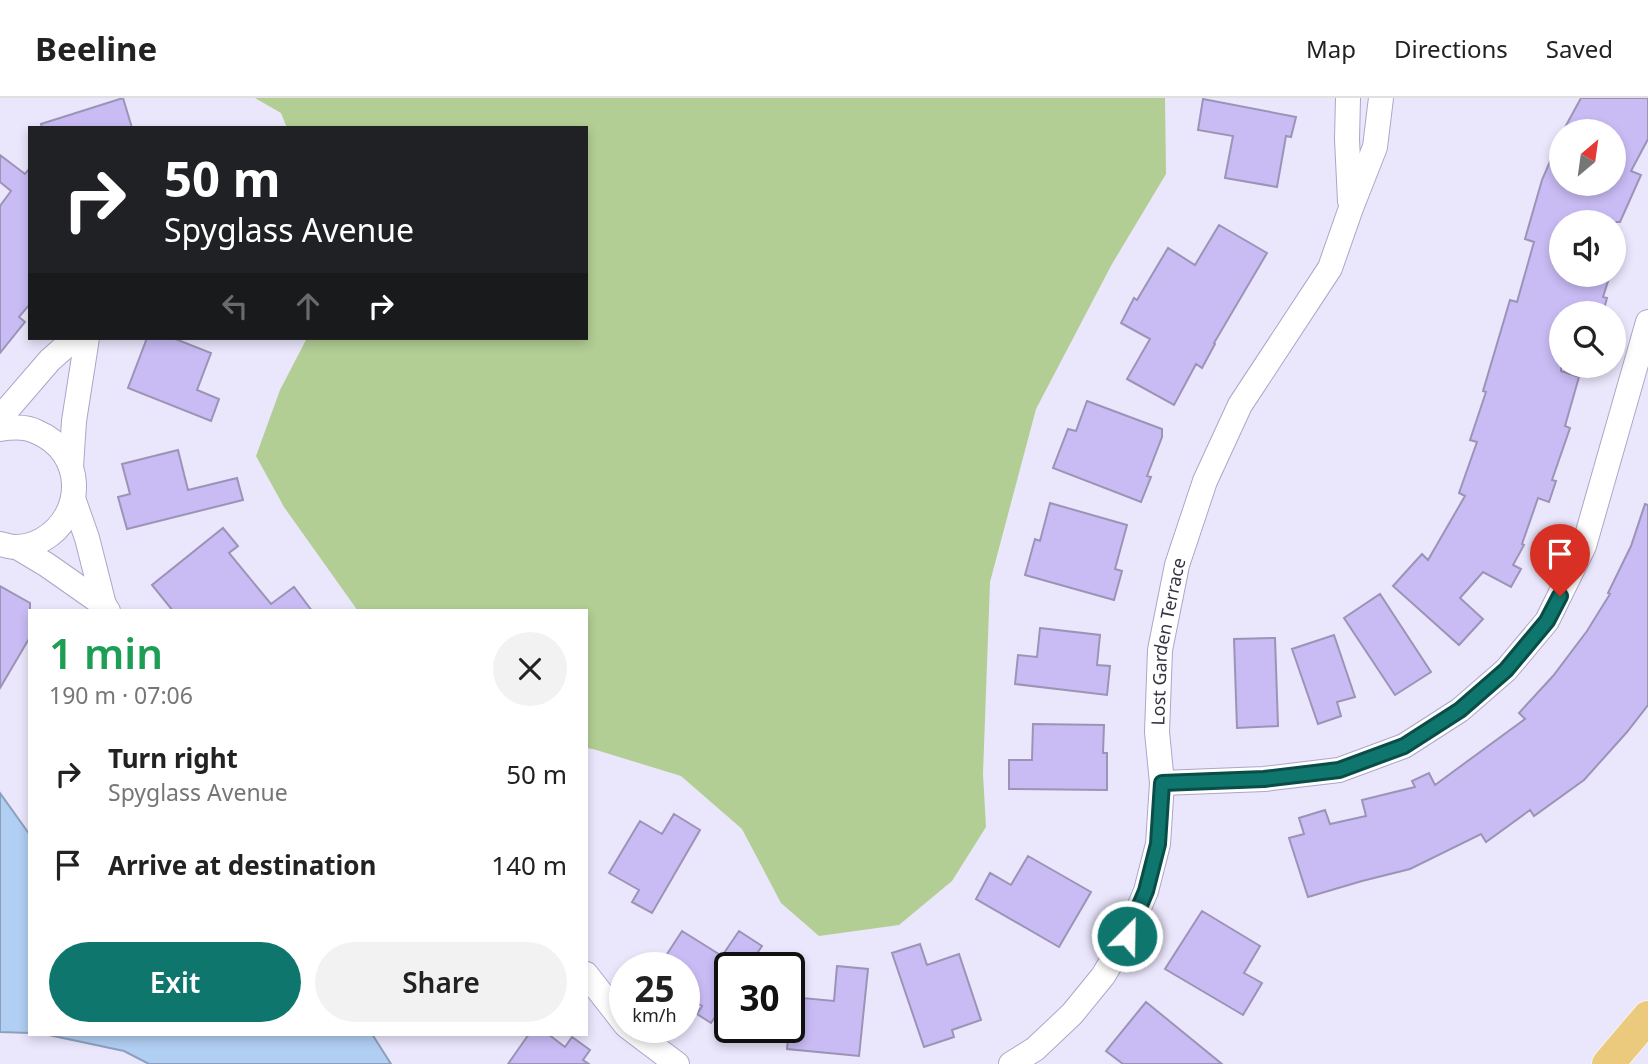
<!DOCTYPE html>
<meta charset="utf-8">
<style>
body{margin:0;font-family:"Noto Sans",sans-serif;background:#f2f2f2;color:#222;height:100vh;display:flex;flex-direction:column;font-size:26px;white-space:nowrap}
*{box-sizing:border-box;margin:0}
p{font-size:23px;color:#767676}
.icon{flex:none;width:38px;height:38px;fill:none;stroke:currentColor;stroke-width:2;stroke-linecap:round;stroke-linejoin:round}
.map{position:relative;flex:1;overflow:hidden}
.details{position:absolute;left:28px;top:511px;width:560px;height:427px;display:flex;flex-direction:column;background:#fff;border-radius:0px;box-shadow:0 4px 10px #0003}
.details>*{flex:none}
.guide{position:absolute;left:28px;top:28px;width:560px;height:214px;border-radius:0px;box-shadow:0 4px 10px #0003;background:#202124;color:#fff;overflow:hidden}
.needle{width:46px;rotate:29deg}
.buttons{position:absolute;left:1549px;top:21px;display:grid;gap:14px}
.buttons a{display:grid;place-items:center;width:77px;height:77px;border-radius:50%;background:#fff;box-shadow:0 4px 10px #0003;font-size:35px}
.speed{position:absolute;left:609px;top:854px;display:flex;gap:14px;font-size:35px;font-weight:700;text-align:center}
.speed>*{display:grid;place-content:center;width:91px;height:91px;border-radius:50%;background:#fff;box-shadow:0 4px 10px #0003;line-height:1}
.speed small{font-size:18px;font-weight:400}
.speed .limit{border:4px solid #111;border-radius:10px;background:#fff;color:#111}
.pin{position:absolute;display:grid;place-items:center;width:60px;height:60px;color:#fff;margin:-72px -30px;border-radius:50% 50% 50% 0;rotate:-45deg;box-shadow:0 0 7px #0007}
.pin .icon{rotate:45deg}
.me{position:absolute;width:77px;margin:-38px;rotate:23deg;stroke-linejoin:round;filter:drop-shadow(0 0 5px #0008)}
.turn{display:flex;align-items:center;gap:24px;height:147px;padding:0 21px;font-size:32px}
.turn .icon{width:91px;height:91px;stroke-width:2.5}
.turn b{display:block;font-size:49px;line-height:60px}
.lanes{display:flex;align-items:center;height:66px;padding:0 21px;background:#0003;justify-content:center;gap:35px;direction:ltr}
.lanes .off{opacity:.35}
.round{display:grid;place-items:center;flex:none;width:74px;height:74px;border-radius:37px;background:#f2f2f2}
.headline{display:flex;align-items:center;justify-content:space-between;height:119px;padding:0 21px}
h1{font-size:42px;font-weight:600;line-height:52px;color:#1e9e55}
.primary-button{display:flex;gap:14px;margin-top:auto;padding:14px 21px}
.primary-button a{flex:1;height:80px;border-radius:42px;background:#0f766e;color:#fff;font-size:28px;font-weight:600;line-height:80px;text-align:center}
.primary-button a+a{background:#f2f2f2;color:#222}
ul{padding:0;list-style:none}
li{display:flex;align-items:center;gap:21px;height:91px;padding:0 21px}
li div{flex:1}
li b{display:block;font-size:26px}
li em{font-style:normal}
header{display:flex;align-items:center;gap:42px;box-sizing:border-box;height:98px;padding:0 35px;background:#fff;border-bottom:2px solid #e0e0e0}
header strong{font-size:33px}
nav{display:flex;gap:38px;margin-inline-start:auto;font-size:24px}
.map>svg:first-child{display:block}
.green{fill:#b2ce94}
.water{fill:#b1cef3;stroke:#8ca0be;stroke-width:2}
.building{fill:#c9bcf5;stroke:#9b94b6;stroke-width:2}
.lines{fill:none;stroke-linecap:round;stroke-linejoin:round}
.minor-casing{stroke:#ada6c8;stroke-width:26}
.major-casing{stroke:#fff;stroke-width:33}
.minor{stroke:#fff;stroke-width:24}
.major{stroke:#ebca7e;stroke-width:32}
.route-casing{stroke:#0a4d48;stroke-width:18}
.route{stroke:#0f766e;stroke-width:12}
.labels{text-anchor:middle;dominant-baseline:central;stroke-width:5;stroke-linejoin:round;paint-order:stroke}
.street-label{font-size:18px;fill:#363341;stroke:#eae6fc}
</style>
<header>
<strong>Beeline</strong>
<nav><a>Map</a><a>Directions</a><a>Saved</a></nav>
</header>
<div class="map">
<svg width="1648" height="966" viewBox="0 0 1648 966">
<rect width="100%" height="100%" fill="#eae6fc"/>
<path class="green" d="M255,0H1165L1166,76L1112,166L1036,311L990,484L983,676L986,729L952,783L899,827L819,838L781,805L742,731L681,678L593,651L586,650V513H358L284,409L256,358L280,292L307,240H586V30H287L281,15Z"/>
<path class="water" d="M0,695L30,737V935L0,934Z
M44,936H372L391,966H149L124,953Z"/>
<path class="building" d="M123,0L132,30H42L41,26Z
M1581,0H1648V41L1631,73L1641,77L1620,124H1561V177H1610L1603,199L1607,200L1603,215H1561V273L1579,279L1565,328L1570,330L1552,382L1556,383L1549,404L1538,400L1522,446L1524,447L1513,467L1521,471L1511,489L1483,474L1460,500L1483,521L1459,547L1393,488L1422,456L1428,462L1465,398L1459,395L1477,344L1470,342L1486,294L1483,293L1510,202L1517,204L1534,144L1525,141L1542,82L1561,38V86H1614V33H1563Z
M1203,1L1296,19L1291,39L1286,38L1277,89L1225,80L1233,38L1198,32Z
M0,57L25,76L30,70V206L19,219L25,224L0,255V108L11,93L0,84Z
M1219,127L1267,155L1214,245L1215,246L1202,270L1196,266L1174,307L1127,281L1150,241L1121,225L1134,200L1137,202L1168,150L1195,167Z
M147,240H173L211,255L197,292L219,301L211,323L128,290Z
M1087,303L1162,331V339L1147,378L1151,379L1141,404L1053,370L1068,331L1076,333Z
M178,352L188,392L237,380L243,402L127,431L118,399L130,396L122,366Z
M1050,405L1127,427L1115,471L1122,473L1114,502L1025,477L1035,441L1040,443Z
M1645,406L1648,407V607L1627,634L1584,682L1534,718L1530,712L1486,744L1481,736L1410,771L1362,783L1308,799L1289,740L1304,736L1299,720L1325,712L1330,726L1366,718L1362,702L1415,689L1412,683L1429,675L1435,687L1525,621L1519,615L1553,578L1587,533L1610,496L1608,495L1631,448Z
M223,430L238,448L229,455L271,506L294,489L312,513H173L152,487Z
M0,488L30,505V539L0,590Z
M1380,496L1431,574L1395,597L1344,520Z
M1040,530L1100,537L1097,567L1110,568L1107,597L1015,586L1018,557L1037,559Z
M1334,537L1355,599L1337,604L1341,618L1318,626L1292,551Z
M1275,540L1278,628L1237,630L1234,541Z
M1033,626L1104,627L1103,655H1107V692L1009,691V662H1032Z
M674,716L700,732L652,815L632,804L639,792L609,775L640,723L662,736Z
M1028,758L1091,794L1059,849L976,801L990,775L1011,787Z
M1202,813L1260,848L1244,875L1262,885L1243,917L1165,871Z
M682,833L722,858L739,833L762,848L747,870H730V897L711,925L697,916L702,908L684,897V870H658Z
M920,846L927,867L959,856L981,922L952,932L954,939L924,949L892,855Z
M837,868L868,871L859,958L787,951L792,899L834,903Z
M1146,904L1222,966H1123L1106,953Z
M529,936H548L565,949L572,939L590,952L583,962L589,966H508Z"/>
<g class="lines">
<defs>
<g id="minor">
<path d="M1348,0L1347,41L1350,103"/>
<path d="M0,320L50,262L75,240"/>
<path d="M0,331C12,329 26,328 37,334C85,354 86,417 42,442C35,446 25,449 16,449C11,449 5,447 0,446"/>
<path d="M71,369L74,323L87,240"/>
<path d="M74,403L87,440L104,507"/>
<path d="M17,449L47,467L104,507L108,513"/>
<path d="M1162,685L1264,681L1339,672L1404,648L1460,612L1506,572L1547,523L1584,448L1648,224"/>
<path d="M586,876L625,926"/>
<path d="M628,929L677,966"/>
<path id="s1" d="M1011,966L1035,951L1072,916L1103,878L1127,838L1146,793L1158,746L1162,685L1157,634L1160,552L1177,467L1205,383L1240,307L1330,170L1351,110L1375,49L1381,0"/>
</g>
<path id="major" d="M1608,966L1648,919"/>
</defs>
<use href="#minor" class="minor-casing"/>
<use href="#major" class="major-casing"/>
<use href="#minor" class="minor"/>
<use href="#major" class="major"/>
</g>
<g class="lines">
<defs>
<path id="route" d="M1127,838L1146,793L1158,746L1162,685L1264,681L1339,672L1404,648L1460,612L1506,572L1547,523L1560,498"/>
</defs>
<use href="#route" class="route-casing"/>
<use href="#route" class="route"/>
</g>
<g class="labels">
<g class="street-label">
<text stroke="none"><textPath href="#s1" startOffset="476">Lost Garden Terrace</textPath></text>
</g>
</g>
</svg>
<div class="buttons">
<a><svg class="needle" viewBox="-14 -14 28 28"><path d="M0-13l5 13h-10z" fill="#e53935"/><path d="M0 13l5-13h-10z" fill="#767676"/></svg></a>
<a><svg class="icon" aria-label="sound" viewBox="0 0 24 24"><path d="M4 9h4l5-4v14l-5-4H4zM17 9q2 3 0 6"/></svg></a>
<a><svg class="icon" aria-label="search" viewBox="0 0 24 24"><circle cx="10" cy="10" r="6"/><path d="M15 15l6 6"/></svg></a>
</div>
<div class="speed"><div>25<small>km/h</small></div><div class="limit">30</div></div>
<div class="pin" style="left:1560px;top:498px;background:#d93025"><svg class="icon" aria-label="arrive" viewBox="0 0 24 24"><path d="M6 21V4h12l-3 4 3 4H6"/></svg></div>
<svg class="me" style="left:1127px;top:838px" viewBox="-20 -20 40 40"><circle r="17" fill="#0f766e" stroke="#fff" stroke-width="3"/><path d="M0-11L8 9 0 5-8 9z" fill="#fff"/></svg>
<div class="guide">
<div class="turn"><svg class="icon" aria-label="right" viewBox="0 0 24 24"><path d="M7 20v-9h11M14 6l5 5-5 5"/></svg><div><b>50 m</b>Spyglass Avenue</div></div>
<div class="lanes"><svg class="icon off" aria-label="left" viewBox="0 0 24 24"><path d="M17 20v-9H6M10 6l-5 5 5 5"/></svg><svg class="icon off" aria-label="ahead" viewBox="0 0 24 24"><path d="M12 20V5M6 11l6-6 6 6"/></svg><svg class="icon" aria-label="right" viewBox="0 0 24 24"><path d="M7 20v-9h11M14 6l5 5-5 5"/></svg></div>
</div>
<section class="details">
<div class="headline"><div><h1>1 min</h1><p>190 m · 07:06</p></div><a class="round"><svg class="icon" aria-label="close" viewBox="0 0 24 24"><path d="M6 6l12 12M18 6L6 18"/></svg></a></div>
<ul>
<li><svg class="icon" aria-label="right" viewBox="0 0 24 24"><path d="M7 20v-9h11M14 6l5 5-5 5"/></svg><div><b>Turn right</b><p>Spyglass Avenue</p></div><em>50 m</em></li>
<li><svg class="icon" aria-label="arrive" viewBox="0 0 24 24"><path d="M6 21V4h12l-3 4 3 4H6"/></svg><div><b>Arrive at destination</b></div><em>140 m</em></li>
</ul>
<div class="primary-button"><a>Exit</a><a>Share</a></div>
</section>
</div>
